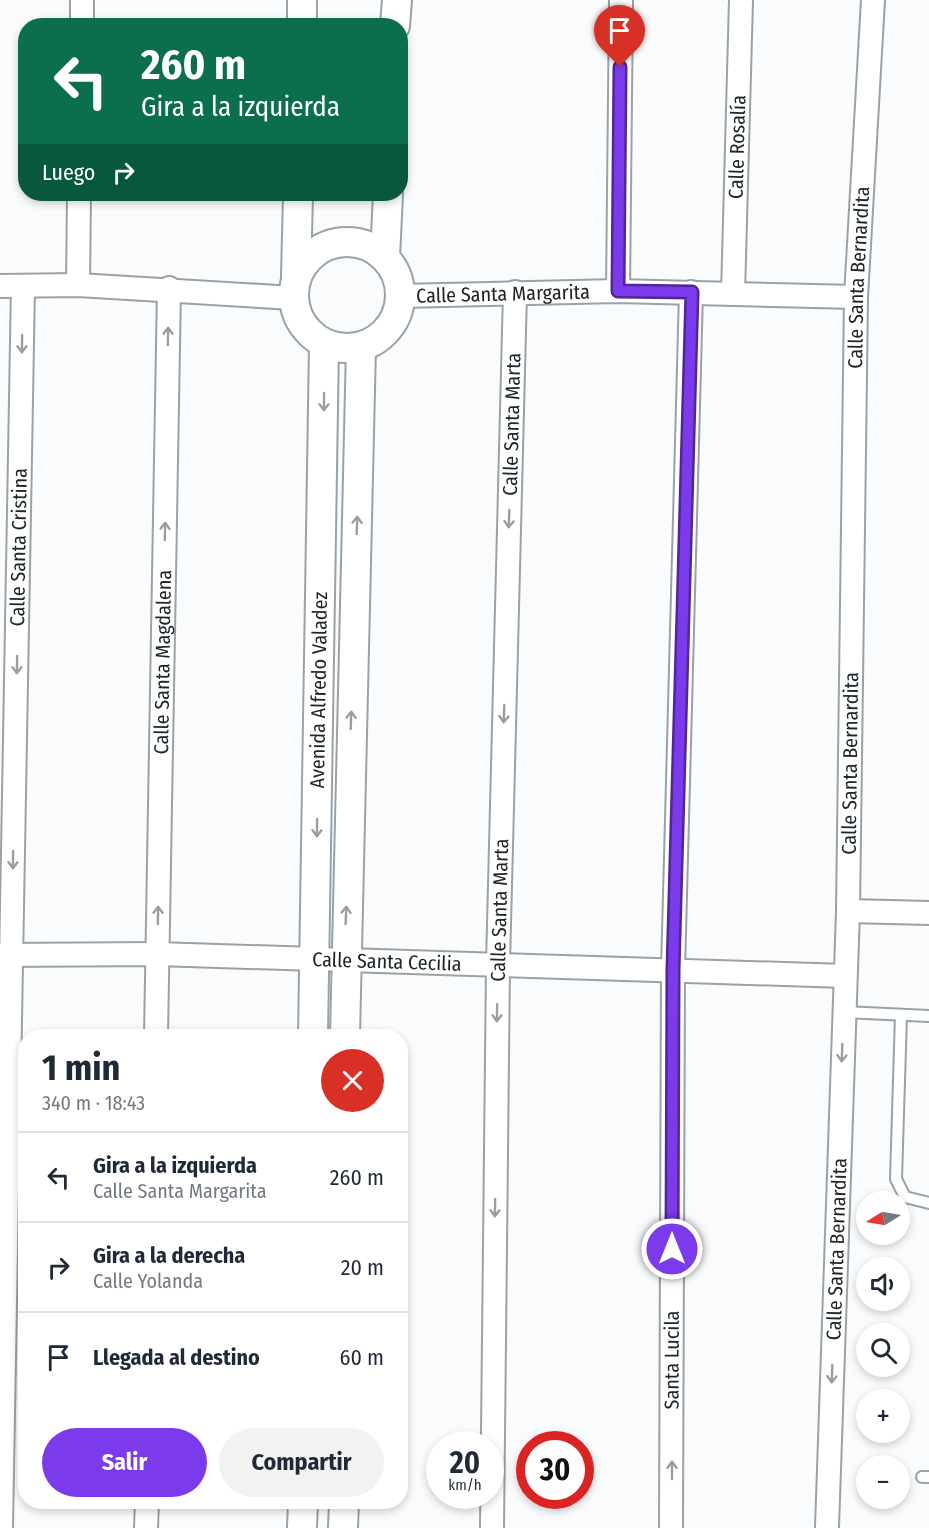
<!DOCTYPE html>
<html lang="es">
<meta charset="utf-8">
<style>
body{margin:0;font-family:"Fira Sans Condensed",sans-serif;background:#f2f2f3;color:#1f2937;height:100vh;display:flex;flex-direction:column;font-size:22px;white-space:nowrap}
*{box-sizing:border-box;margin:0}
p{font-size:20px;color:#747a83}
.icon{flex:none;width:33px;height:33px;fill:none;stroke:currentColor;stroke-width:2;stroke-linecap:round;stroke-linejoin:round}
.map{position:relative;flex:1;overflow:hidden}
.panel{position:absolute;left:18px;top:1029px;width:390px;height:480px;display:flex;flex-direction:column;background:#fff;border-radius:24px;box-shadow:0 3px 9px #0003}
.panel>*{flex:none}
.guide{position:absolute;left:18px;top:18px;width:390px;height:183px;border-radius:24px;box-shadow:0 3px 9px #0003;background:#0b6e4f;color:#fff;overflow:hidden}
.needle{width:39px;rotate:259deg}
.fabs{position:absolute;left:856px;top:1191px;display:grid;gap:12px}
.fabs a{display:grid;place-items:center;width:54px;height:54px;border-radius:50%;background:#fff;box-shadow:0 3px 9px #0003;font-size:30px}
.speed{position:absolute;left:426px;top:1431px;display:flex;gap:12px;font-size:30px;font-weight:700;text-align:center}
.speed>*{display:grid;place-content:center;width:78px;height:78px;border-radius:50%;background:#fff;box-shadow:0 3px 9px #0003;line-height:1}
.speed small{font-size:15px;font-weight:400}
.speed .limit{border:9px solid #d22;background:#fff;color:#111}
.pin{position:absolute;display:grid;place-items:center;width:51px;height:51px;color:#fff;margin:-62px -26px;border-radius:50% 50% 50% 0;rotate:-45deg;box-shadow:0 0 6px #0007}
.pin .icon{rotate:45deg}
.me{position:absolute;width:66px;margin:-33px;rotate:0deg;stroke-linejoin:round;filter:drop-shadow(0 0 4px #0008)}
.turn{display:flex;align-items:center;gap:21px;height:126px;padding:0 24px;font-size:27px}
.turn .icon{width:78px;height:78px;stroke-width:2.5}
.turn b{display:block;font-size:42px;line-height:51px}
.then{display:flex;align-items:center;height:57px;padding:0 24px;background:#0003;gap:12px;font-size:22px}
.round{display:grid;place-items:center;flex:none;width:63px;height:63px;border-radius:32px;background:#f2f2f3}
.overview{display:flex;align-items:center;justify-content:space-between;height:102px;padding:0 24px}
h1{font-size:36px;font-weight:700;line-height:45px}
.action{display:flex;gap:12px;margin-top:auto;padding:12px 24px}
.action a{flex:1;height:69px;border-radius:36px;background:#7c3aed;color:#fff;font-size:24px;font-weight:700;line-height:69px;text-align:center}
.action a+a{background:#f2f2f3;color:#1f2937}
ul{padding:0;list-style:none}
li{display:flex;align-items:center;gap:18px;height:90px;padding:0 24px;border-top:2px solid #e0e1e3}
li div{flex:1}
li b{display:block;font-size:22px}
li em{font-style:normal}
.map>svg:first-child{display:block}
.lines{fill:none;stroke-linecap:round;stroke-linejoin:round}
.service-casing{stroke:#98a2a9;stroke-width:14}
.minor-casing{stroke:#98a2a9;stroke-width:26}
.tertiary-casing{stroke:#98a2a9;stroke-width:32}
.service{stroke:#fff;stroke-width:10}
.minor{stroke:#fff;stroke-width:22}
.tertiary{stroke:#fff;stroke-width:28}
.oneway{stroke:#9b9d9e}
.route-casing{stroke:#51269a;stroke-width:15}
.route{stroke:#7c3aed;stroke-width:10}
.labels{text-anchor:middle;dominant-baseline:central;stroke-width:6;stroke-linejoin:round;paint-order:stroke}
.street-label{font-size:20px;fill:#212527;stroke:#fff}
</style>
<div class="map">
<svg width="929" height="1528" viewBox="0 0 929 1528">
<rect width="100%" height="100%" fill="#f9fbfd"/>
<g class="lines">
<defs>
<path id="service" d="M844,1012L929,1016
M901,1015L896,1179L905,1197L929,1203
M922,1477H929"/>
<g id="minor">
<path d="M82,26V0"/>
<path d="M78,285L79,194"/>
<path d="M0,286L78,285L293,298"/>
<path d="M618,291L621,0"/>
<path id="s1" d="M733,294L741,0"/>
<path id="s2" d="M401,296L618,291L856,297"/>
<path d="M848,911L929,913"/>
<path id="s3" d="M0,955L157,954L845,976"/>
<path id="s4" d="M156,1036L169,288"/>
<path id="s5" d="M1,1528L23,286"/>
<path d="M146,1528L147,1502"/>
<path id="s6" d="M492,1528L498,964L515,292"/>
<path id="s7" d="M671,1528L673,970L691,292"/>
<path id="s8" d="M827,1528L848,911L856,297L873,0"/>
</g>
<g id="tertiary">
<path d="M302,26V0"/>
<path d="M395,26L397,0"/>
<circle cx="347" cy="295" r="53"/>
<path d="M385,257L388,194"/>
<path d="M296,276L298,194"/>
<path id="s9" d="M313,1036L324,344"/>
<path d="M345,1036L361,347"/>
<path d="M302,1528L303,1502"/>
<path d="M343,1528L344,1502"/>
</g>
</defs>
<use href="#service" class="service-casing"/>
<use href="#minor" class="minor-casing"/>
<use href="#tertiary" class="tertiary-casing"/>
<use href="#service" class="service"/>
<use href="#minor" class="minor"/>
<use href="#tertiary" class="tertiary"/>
</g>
<defs><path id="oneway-shaft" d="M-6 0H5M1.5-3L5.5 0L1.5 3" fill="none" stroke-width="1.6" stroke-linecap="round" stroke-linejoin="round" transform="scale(1.5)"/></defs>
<g class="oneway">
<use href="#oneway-shaft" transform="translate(168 336) rotate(-89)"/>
<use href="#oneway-shaft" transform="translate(22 344) rotate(91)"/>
<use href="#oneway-shaft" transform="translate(324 402) rotate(91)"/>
<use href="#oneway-shaft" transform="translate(509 519) rotate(92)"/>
<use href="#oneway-shaft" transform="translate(357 525) rotate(-88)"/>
<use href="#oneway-shaft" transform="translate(165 531) rotate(-89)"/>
<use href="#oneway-shaft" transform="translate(17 665) rotate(91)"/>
<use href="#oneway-shaft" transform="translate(504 714) rotate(92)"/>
<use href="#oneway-shaft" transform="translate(351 720) rotate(-88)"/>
<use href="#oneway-shaft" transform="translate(317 828) rotate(91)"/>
<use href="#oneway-shaft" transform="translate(13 860) rotate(91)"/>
<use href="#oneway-shaft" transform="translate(158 915) rotate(-89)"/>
<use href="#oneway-shaft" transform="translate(346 915) rotate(-88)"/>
<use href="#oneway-shaft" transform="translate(497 1013) rotate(91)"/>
<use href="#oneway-shaft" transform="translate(842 1053) rotate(92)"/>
<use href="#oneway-shaft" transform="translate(495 1208) rotate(91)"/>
<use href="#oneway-shaft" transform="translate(832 1374) rotate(92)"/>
<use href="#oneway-shaft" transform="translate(672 1470) rotate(-90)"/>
</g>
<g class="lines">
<defs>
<path id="route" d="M620,67L618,291L692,292L673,970L672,1249"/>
</defs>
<use href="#route" class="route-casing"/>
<use href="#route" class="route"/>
</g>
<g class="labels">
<g class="street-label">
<text stroke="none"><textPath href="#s1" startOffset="147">Calle Rosalía</textPath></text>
<text stroke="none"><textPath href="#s8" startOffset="1251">Calle Santa Bernardita</textPath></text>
<text stroke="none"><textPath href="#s2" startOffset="102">Calle Santa Margarita</textPath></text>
<text stroke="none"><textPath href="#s6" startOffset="1104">Calle Santa Marta</textPath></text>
<text stroke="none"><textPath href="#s5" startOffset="981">Calle Santa Cristina</textPath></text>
<text stroke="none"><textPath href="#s4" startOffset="374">Calle Santa Magdalena</textPath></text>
<text stroke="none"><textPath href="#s9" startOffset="346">Avenida Alfredo Valadez</textPath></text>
<text stroke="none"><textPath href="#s8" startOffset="765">Calle Santa Bernardita</textPath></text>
<text stroke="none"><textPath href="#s6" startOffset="618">Calle Santa Marta</textPath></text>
<text stroke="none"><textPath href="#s3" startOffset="387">Calle Santa Cecilia</textPath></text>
<text stroke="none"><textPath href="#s8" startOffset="279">Calle Santa Bernardita</textPath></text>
<text stroke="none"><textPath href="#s7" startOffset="168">Santa Lucila</textPath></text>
</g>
</g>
</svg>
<div class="fabs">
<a><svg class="needle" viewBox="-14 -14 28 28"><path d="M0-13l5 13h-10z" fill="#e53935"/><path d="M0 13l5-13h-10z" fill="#747a83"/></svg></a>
<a><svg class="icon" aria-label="sound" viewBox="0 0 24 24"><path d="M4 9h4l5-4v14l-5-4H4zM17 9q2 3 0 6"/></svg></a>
<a><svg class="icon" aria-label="search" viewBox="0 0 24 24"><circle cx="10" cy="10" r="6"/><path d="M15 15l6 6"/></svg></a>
<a>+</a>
<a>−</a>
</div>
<div class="speed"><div>20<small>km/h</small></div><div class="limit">30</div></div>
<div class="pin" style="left:620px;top:67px;background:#d93025"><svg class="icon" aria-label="arrive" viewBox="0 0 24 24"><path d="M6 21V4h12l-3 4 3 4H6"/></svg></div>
<svg class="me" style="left:672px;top:1249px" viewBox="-20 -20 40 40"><circle r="17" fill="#7c3aed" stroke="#fff" stroke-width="3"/><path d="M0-11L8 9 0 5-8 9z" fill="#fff"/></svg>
<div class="guide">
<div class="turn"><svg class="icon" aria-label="left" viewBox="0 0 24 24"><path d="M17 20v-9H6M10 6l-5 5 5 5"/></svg><div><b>260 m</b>Gira a la izquierda</div></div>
<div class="then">Luego<svg class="icon" aria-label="right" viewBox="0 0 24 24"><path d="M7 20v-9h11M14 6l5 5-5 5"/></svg></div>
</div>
<section class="panel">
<div class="overview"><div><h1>1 min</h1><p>340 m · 18:43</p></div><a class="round" style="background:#d93025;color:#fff"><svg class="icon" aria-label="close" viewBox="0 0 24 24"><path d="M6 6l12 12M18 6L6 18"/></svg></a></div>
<ul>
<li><svg class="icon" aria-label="left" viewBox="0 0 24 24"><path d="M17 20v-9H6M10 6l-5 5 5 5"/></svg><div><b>Gira a la izquierda</b><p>Calle Santa Margarita</p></div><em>260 m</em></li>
<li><svg class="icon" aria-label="right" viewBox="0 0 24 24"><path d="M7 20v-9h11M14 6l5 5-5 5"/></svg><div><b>Gira a la derecha</b><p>Calle Yolanda</p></div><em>20 m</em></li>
<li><svg class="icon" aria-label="arrive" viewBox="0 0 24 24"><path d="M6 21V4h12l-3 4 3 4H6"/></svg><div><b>Llegada al destino</b></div><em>60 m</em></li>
</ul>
<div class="action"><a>Salir</a><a>Compartir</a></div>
</section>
</div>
